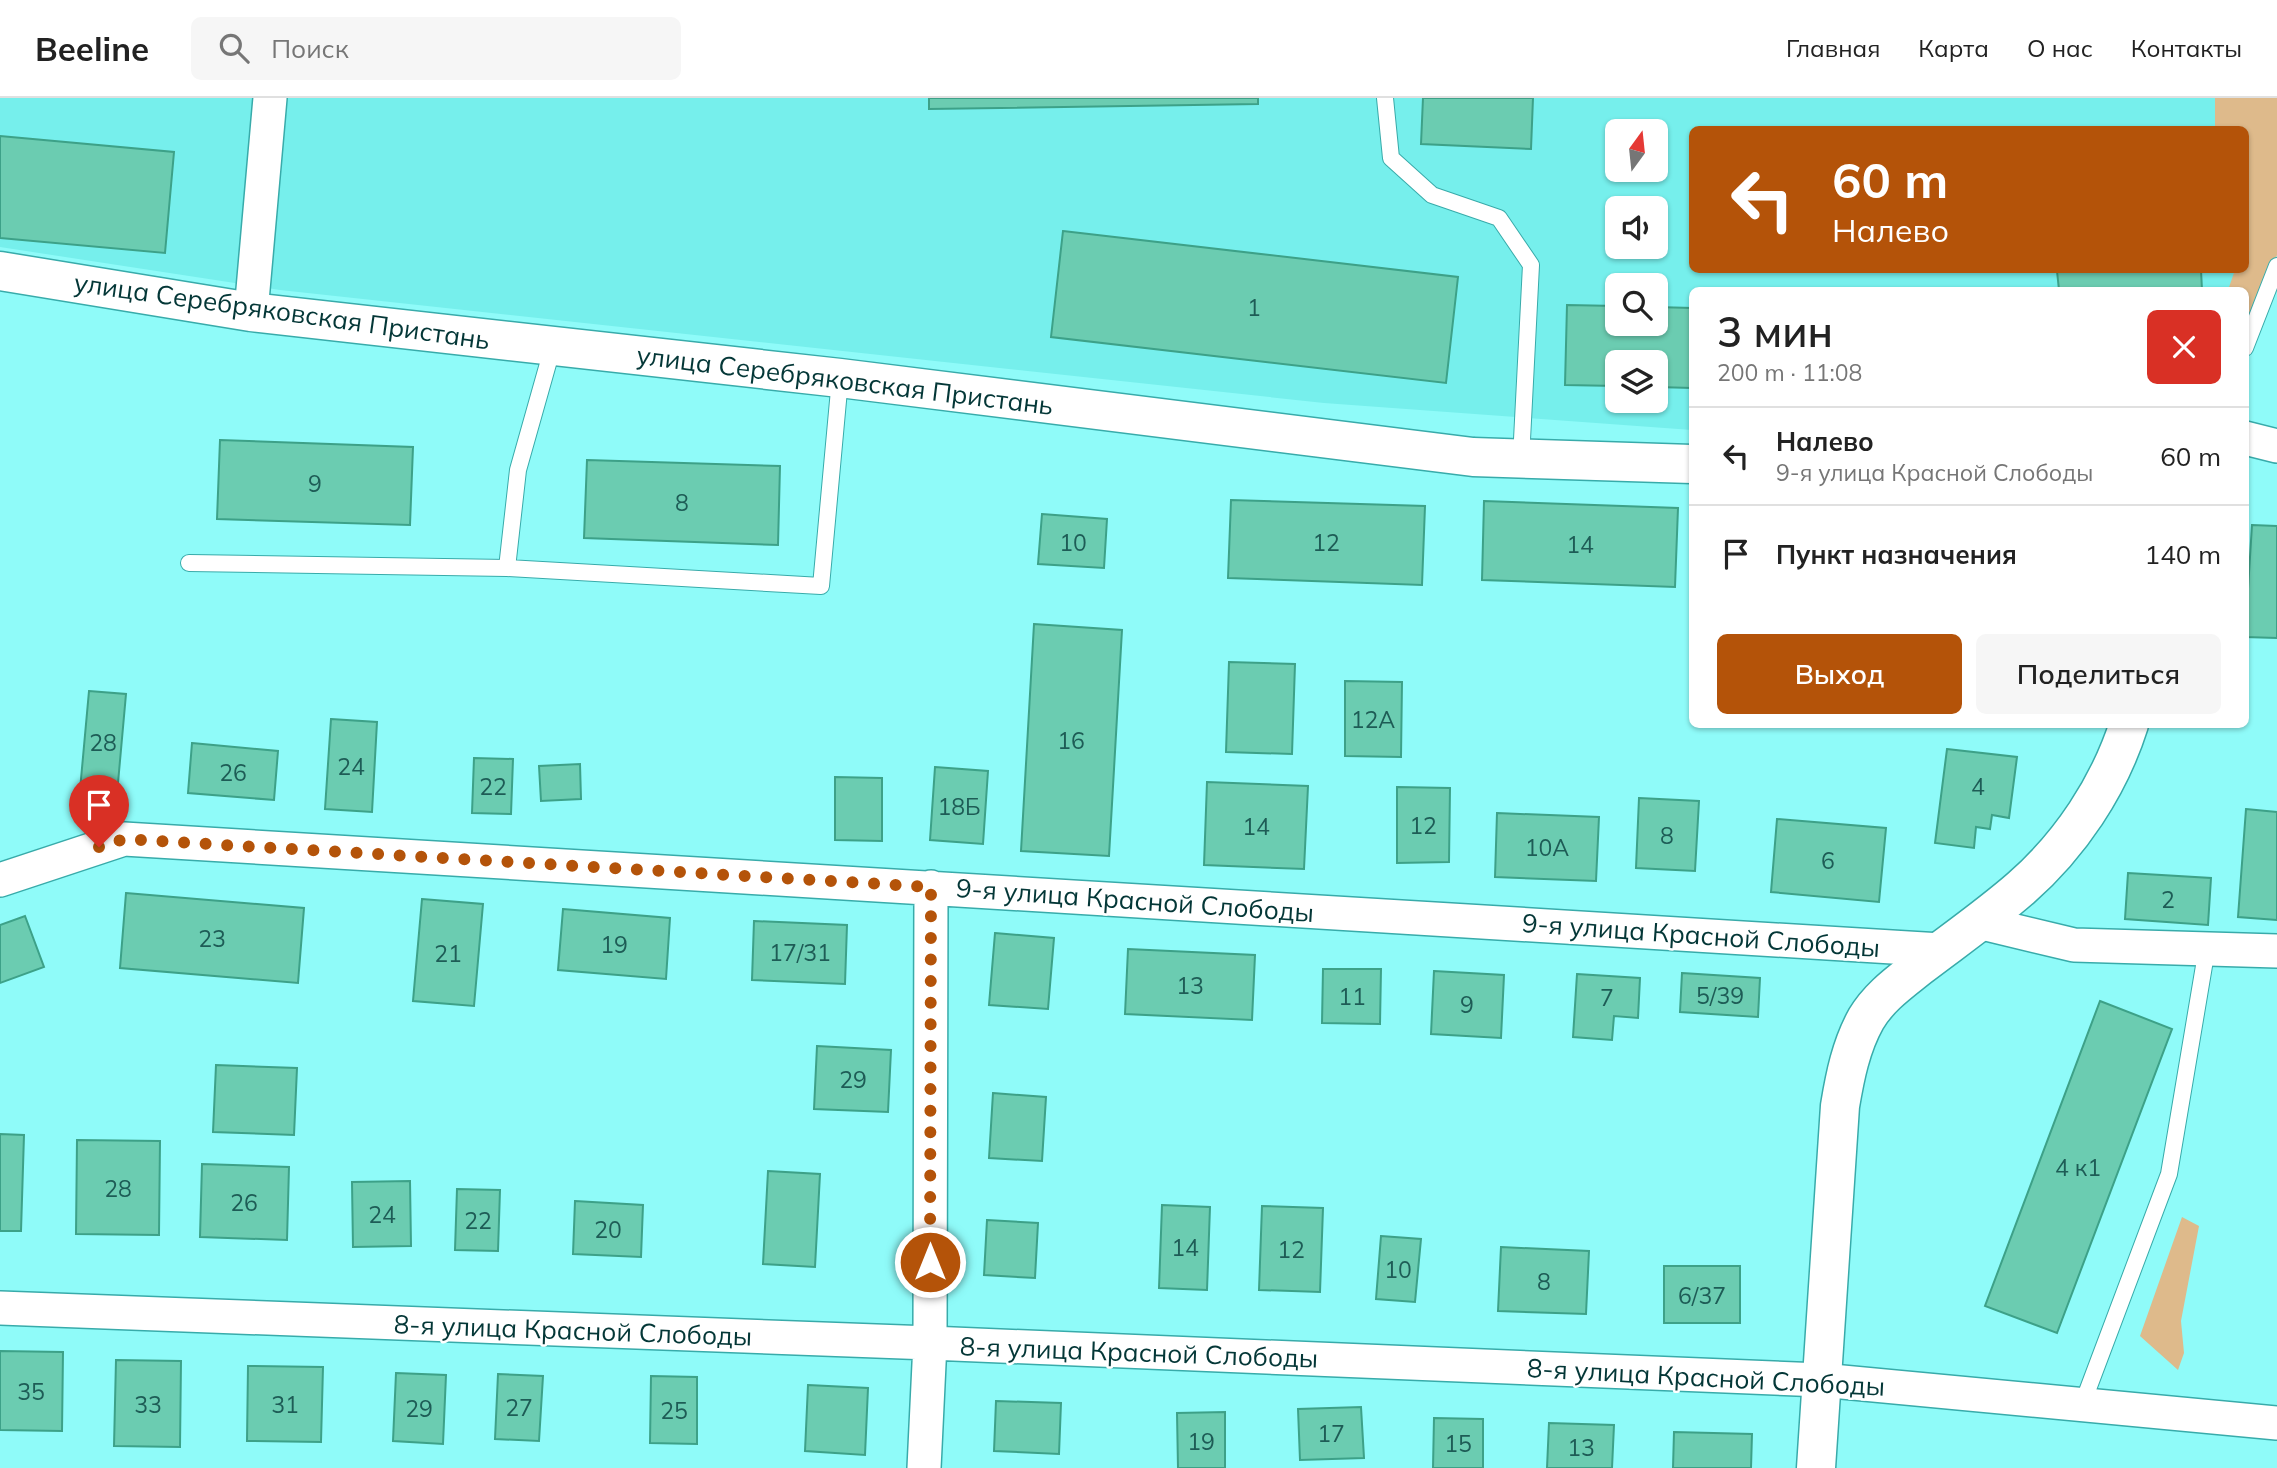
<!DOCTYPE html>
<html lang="ru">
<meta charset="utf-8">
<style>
body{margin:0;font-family:Mulish,sans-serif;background:#f6f6f6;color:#222;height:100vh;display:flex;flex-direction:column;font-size:26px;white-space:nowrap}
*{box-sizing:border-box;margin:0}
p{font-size:23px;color:#767676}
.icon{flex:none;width:38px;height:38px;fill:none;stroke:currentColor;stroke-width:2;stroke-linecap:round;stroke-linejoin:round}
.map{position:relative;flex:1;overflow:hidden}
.side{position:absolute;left:1689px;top:189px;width:560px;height:441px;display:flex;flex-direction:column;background:#fff;border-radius:10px;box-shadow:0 2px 5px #0004}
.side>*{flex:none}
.banner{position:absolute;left:1689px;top:28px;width:560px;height:147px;border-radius:10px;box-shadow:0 2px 5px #0004;background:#b45309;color:#fff;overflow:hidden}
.needle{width:46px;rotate:15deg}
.controls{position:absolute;left:1605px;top:21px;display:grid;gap:14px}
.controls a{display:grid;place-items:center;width:63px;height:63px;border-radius:10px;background:#fff;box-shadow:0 2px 5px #0004;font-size:35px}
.pin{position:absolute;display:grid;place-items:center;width:60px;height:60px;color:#fff;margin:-72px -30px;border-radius:50% 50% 50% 0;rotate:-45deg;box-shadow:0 0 7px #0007}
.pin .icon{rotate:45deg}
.me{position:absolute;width:77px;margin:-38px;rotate:0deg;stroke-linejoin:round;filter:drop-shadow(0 0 5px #0008)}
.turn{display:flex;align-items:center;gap:24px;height:147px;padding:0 28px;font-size:32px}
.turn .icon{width:91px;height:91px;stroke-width:2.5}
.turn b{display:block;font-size:49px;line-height:60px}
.round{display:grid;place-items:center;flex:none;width:74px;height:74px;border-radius:10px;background:#f6f6f6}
.headline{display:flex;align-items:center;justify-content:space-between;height:119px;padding:0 28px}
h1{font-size:42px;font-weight:600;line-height:52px}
.action{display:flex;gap:14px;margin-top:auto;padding:14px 28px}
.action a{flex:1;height:80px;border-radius:10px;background:#b45309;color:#fff;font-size:28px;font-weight:600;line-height:80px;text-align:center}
.action a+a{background:#f6f6f6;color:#222}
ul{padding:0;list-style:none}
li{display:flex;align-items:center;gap:21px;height:98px;padding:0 28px;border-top:2px solid #e0e0e0}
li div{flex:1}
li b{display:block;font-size:26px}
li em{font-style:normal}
header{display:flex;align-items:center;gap:42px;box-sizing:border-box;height:98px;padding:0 35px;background:#fff;border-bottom:2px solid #e0e0e0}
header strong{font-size:33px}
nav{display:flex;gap:38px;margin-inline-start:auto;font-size:24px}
.search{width:490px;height:63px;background:#f6f6f6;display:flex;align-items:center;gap:18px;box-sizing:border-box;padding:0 24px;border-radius:10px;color:#767676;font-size:26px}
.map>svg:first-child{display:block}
.built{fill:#76efec;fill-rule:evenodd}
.green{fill:#deba8b}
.building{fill:#6bccb1;stroke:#3da188;stroke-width:2}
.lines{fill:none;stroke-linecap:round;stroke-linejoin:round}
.service-casing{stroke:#38abaa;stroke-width:18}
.minor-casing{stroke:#38abaa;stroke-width:36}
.tertiary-casing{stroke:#38abaa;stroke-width:41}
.service{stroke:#fff;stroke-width:16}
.minor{stroke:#fff;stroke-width:33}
.tertiary{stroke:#fff;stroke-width:38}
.route{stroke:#b45309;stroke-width:12;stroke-dasharray:0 21.6}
.labels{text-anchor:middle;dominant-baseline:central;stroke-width:5;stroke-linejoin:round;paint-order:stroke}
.number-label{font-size:23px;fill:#1e5c56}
.street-label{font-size:26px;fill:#043737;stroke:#fff}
</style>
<header>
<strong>Beeline</strong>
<div class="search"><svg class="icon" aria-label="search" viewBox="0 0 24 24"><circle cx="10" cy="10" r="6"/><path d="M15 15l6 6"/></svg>Поиск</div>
<nav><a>Главная</a><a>Карта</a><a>О нас</a><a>Контакты</a></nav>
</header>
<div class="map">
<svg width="2277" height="1370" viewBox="0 0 2277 1370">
<rect width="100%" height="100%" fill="#8ffbf9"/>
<path class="built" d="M0,0H2277L2245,192H1692V332L1324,305L280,192L0,149ZM1692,32H2245V172H1692ZM1617,33H1656V72H1617ZM1617,110H1656V149H1617ZM1617,187H1656V226H1617ZM1617,264H1656V303H1617Z"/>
<path class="green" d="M2215,0H2277V157L2245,242V192H2228L2235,172H2245V32L2215,31Z
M2182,1119L2199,1128L2181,1223L2184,1255L2178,1272L2140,1238Z"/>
<path class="building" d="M929,0H1258V6L929,11Z
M1423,0H1533L1531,51L1421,46Z
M0,38L174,54L165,155L0,140Z
M1063,133L1458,179L1446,285L1051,239Z
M2080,172H2201L2202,192H2059L2057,173Z
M1567,207L1617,208V226H1656V209L1692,210V290L1656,289V264H1617V288L1565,287Z
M220,342L413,349L410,427L217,421Z
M587,362L780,368L778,447L584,440Z
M1231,402L1425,408L1422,487L1228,480Z
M1484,403L1678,410L1675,489L1482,482Z
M1042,416L1107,421L1104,470L1038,466Z
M2252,427L2277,428V540L2245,539Z
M1034,526L1122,532L1109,758L1021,753Z
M1229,564L1295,566L1292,656L1226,654Z
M1345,583L1402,584L1401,659L1345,658Z
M89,593L126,596L117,696L80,692Z
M331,621L377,624L372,714L325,711Z
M192,645L278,653L274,702L188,695Z
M1947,651L2017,659L2009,720L1992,717L1990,731L1976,729L1974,750L1935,745Z
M474,660L513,661L511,716L472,715Z
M580,666L581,701L541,703L539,668Z
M935,669L988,673L983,746L930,742Z
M835,679L882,680V743L835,742Z
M1207,684L1308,688L1304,771L1204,767Z
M1397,689L1450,690L1449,764L1397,765Z
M1639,700L1699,703L1695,773L1636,770Z
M2246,711L2277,714V822L2238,819Z
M1497,715L1599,719L1596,783L1495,779Z
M1777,721L1886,730L1879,804L1771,794Z
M2128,775L2211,780L2208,827L2125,821Z
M126,795L304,810L298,885L120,870Z
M422,801L483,806L474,908L413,903Z
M563,811L670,820L666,881L558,872Z
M25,818L44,869L0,885V827Z
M754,823L847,827L845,886L752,882Z
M995,835L1054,840L1048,911L989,907Z
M1128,851L1255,857L1252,922L1125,916Z
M1323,871H1381L1380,926L1322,925Z
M1434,873L1504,877L1501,940L1431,936Z
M1682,875L1760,880L1758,919L1680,914Z
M1577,876L1640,880L1638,920L1614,918L1612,942L1573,939Z
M2100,903L2172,931L2057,1235L1985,1208Z
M817,948L891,952L888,1014L814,1011Z
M216,967L297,970L294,1037L213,1034Z
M993,995L1046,999L1042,1063L989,1060Z
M0,1036L24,1037L21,1133H0Z
M77,1042L160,1043L159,1137L76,1136Z
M202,1066L289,1069L287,1142L200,1139Z
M768,1073L820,1076L815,1169L763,1166Z
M410,1083L411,1148L353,1149L352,1084Z
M457,1091L500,1092L498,1153L455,1152Z
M575,1103L643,1107L641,1159L573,1156Z
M1162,1107L1210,1109L1207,1192L1159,1190Z
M1262,1108L1323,1110L1320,1194L1259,1192Z
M987,1122L1038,1125L1035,1180L984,1177Z
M1381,1138L1421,1141L1415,1204L1376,1201Z
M1501,1149L1589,1153L1586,1216L1498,1213Z
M1664,1168H1740V1225H1664Z
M0,1253L63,1254L62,1333L0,1332Z
M116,1262L181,1263L180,1349L114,1348Z
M248,1268L323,1269L321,1344L247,1343Z
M396,1275L446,1277L443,1346L393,1343Z
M498,1276L543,1278L539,1343L495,1341Z
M651,1278L697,1279V1346L650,1345Z
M808,1287L868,1290L865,1357L805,1353Z
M996,1303L1061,1305L1059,1356L994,1353Z
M1361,1309L1364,1360L1300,1362L1298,1311Z
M1225,1314V1370H1178L1177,1315Z
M1434,1320L1483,1321V1370H1433Z
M1549,1325L1614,1327L1612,1370H1547Z
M1674,1334L1752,1336L1751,1370H1673Z"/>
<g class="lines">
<defs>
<path id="service" d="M1385,0L1391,60L1432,97L1499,120L1531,167L1521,361
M553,248L518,372L507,470L821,488L840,281
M2245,250L2277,168
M189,465L507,470
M2082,1307L2169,1076L2207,850"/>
<path id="minor" d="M251,214L270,0
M2245,340L2277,348
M0,782L124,741L1941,852
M1978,824L2074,847L2277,853
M0,1210L930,1245L1821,1282L2277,1325
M924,1370L930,1245L931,789"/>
<path id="tertiary" d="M0,173L251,214L840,280L1473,359L1692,366
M1816,1370L1840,1008C1845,978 1851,948 1866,921C1879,899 1899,885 1919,869C1953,843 1989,818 2021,790C2070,747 2109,689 2129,626"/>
</defs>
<use href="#service" class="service-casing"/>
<use href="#minor" class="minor-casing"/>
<use href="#tertiary" class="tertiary-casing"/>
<use href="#service" class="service"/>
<use href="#minor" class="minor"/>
<use href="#tertiary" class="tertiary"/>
</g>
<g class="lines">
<path class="route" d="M99,749L124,741L931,789L930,1164"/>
</g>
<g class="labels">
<g class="number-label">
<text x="1254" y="209">1</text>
<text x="315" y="385">9</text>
<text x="682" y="404">8</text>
<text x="1073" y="444">10</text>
<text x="1326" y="444">12</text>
<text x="1580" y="446">14</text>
<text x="1373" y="621">12А</text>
<text x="1071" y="642">16</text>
<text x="103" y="644">28</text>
<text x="351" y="668">24</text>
<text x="233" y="674">26</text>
<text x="493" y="688">22</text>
<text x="1978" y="688">4</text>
<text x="959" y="708">18Б</text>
<text x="1423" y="727">12</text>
<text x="1256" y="728">14</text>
<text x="1667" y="737">8</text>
<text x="1547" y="749">10А</text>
<text x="1828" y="762">6</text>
<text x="2168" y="801">2</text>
<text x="212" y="840">23</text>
<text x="614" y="846">19</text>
<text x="800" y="854">17/31</text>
<text x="448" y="855">21</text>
<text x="1190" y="887">13</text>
<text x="1720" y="897">5/39</text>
<text x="1352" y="898">11</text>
<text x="1607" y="899">7</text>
<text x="1467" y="906">9</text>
<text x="853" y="981">29</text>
<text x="2078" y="1069">4 к1</text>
<text x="118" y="1090">28</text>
<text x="244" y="1104">26</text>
<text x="382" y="1116">24</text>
<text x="478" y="1122">22</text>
<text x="608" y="1131">20</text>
<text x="1185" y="1149">14</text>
<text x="1291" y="1151">12</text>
<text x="1398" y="1171">10</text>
<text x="1544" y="1183">8</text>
<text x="1702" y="1197">6/37</text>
<text x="31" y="1293">35</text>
<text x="148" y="1306">33</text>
<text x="285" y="1306">31</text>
<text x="519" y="1309">27</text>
<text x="419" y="1310">29</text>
<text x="674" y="1312">25</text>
<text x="1331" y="1335">17</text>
<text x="1201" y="1343">19</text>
<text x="1458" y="1345">15</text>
<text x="1581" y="1349">13</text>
</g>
<g class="street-label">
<text transform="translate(282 213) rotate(8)">улица Серебряковская Пристань</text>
<text transform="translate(845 282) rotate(7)">улица Серебряковская Пристань</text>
<text transform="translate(1135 802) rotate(4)">9-я улица Красной Слободы</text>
<text transform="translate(1701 837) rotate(4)">9-я улица Красной Слободы</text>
<text transform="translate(573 1232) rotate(2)">8-я улица Красной Слободы</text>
<text transform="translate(1139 1254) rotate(2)">8-я улица Красной Слободы</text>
<text transform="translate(1706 1279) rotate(3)">8-я улица Красной Слободы</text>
</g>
</g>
</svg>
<div class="controls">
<a><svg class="needle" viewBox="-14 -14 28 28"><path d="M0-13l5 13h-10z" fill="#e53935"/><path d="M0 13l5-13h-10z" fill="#767676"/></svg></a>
<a><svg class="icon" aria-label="sound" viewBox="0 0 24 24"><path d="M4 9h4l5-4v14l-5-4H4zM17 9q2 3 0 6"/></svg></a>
<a><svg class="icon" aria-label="search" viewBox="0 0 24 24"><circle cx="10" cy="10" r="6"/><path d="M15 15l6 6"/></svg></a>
<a><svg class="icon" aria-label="layers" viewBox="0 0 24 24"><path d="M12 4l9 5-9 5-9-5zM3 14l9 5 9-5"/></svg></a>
</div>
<div class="pin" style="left:99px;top:749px;background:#d93025"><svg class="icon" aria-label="arrive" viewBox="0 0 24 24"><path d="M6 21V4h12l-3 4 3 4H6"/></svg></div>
<svg class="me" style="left:930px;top:1164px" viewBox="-20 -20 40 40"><circle r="17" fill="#b45309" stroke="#fff" stroke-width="3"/><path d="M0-11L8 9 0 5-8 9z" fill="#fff"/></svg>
<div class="banner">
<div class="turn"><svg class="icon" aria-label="left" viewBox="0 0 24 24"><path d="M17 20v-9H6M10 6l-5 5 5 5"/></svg><div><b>60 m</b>Налево</div></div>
</div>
<section class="side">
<div class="headline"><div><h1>3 мин</h1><p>200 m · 11:08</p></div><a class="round" style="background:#d93025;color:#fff"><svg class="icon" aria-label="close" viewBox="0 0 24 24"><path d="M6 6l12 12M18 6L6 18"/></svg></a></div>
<ul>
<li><svg class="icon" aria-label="left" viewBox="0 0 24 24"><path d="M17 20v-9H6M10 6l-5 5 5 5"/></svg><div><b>Налево</b><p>9-я улица Красной Слободы</p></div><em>60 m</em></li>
<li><svg class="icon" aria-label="arrive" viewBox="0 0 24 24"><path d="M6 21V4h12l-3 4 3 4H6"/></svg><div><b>Пункт назначения</b></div><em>140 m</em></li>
</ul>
<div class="action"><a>Выход</a><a>Поделиться</a></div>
</section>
</div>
